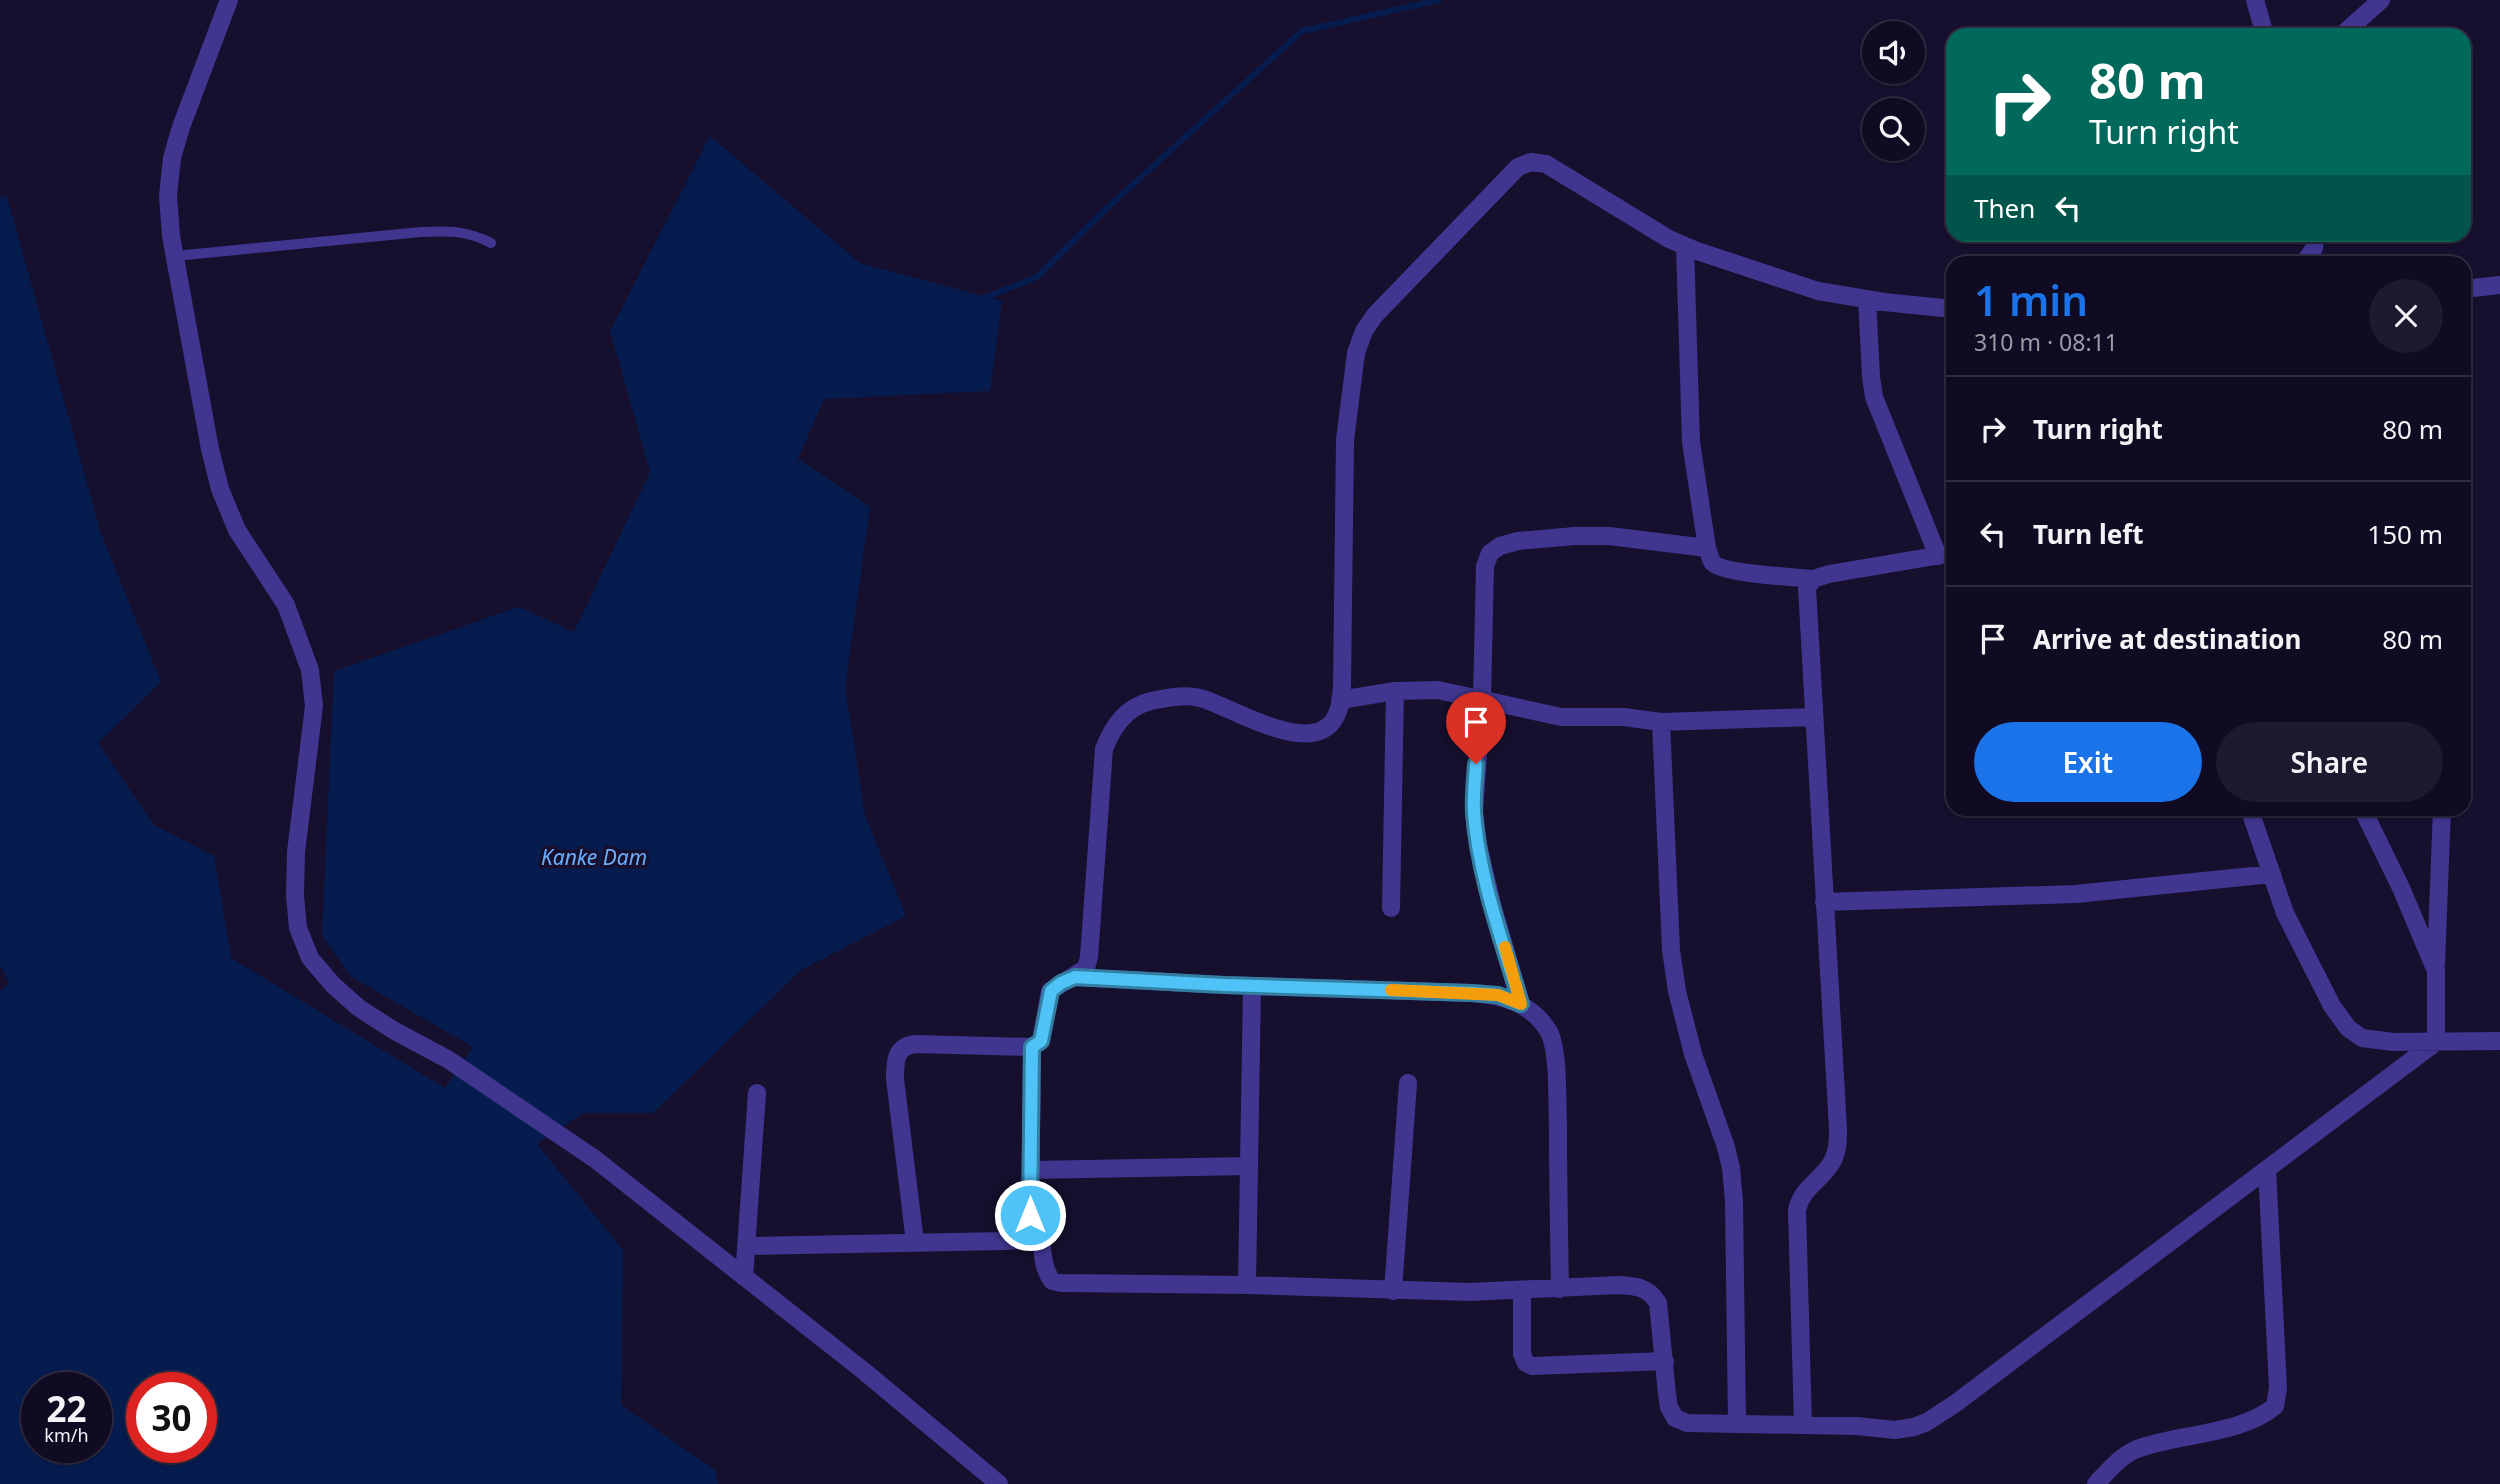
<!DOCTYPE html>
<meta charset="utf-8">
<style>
body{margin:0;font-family:"Noto Sans",sans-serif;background:#1e192f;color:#f1f3f6;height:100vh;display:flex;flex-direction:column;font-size:26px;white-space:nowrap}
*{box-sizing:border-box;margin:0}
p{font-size:23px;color:#9c9ba5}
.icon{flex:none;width:38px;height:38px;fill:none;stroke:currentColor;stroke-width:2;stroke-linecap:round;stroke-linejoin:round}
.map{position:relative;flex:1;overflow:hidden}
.drawer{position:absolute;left:1946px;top:256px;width:525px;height:560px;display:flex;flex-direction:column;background:#100b22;border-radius:21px;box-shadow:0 2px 5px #0004,0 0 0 2px #302b40}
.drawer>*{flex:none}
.hud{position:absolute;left:1946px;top:28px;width:525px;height:214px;border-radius:21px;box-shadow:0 2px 5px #0004,0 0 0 2px #302b40;background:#00695c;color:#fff;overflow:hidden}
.fabs{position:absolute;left:1862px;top:21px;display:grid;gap:14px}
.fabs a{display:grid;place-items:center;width:63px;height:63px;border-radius:50%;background:#100b22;box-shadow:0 2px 5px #0004,0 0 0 2px #302b40;font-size:35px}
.speed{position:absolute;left:21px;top:1372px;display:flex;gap:14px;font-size:35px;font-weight:700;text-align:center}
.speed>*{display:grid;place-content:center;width:91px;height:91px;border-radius:50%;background:#100b22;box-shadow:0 2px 5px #0004,0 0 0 2px #302b40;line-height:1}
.speed small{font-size:18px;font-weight:400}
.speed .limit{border:10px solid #d22;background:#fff;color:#111}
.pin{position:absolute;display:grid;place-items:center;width:60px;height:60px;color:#fff;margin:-72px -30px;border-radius:50% 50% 50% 0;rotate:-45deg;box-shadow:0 0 7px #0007}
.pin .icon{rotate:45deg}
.me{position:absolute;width:77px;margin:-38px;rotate:0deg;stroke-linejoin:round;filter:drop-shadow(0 0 5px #0008)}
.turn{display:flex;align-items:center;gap:24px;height:147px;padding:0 28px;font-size:32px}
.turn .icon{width:91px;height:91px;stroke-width:2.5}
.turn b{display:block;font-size:49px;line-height:60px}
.then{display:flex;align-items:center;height:66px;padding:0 28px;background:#0003;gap:14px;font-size:26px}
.round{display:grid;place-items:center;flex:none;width:74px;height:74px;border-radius:37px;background:#1e192f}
.headline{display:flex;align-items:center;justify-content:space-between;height:119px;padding:0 28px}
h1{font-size:42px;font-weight:600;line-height:52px;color:#1a73e8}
.action{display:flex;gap:14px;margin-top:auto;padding:14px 28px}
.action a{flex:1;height:80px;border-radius:42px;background:#1a73e8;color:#fff;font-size:28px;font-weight:600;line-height:80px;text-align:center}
.action a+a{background:#1e192f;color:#f1f3f6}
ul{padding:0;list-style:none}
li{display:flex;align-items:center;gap:21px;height:105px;padding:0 28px;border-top:2px solid #302b40}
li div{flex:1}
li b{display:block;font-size:26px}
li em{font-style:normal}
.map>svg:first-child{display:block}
.water{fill:#061c4f;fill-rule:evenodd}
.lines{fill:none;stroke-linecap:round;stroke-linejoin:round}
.stream{stroke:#061c4f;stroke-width:6}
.service{stroke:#403690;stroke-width:10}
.minor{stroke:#403690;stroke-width:18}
.route-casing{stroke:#337fa1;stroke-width:18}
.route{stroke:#4fc3f7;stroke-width:12}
.slow{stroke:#f59e0b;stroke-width:12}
.labels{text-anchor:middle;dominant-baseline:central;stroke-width:7;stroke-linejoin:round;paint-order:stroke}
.water-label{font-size:21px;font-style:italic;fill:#69afff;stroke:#160f2d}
</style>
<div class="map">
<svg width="2500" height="1484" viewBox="0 0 2500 1484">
<rect width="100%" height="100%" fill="#160f2d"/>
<path class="water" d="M710,136L860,263L1002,301L990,391L824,399L798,459L870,507L845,687L865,815L906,916L801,970L653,1113H583L537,1144L623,1250L621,1405L715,1470L718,1484H0V991L9,983L0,964V196L7,197L101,533L161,682L98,743L154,825L214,856L231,958L445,1088L473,1047L350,976L322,935L334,671L519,607L574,632L650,472L610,331ZM37,1388H96V1447H37ZM142,1388H201V1447H142Z"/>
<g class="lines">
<path class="stream" d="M979,300L1037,277L1106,209L1302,31L1439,0"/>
<path class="service" d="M175,256L421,232C448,231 466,230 491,243"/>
<path class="minor" d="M229,0L181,127L172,158L168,196L171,236L210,449L220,489L237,530L286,605L310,670L314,706L296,852L295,896L298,928L310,958L333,985L359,1008L393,1030L449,1060L595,1159L865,1372L999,1484
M2255,0L2265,35
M2342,35L2381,0
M1685,246L1691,442L1707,548C1709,553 1710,559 1713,563C1724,574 1795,577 1813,579
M2305,262L2314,248L2315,234
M2464,289L2500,285
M1867,299L1871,377L1874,397L1938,556
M1340,700L1395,691L1438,690L1561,717H1624L1661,722L1813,717
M1661,722L1671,950L1677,991L1693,1054L1726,1147L1731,1168L1734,1202L1737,1424
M2249,808L2285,913L2332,1006L2348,1028L2362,1038L2393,1042L2500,1041
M1824,902L2076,894L2272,874
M1391,908L1395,691
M2436,964L2442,808
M1075,977L1224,985L1472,993C1502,995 1532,1003 1549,1032C1559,1051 1557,1105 1558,1128C1558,1182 1559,1235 1560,1289
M1521,1004L1493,908L1478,845L1474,812L1482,699L1485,566L1490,553L1500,546L1518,541L1575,536H1609L1707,548
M1031,1170L1249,1166
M1030,1238L1032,1047
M915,1242L895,1079C895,1061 895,1046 916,1044L1032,1047L1041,1041L1050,991L1086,968L1089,957L1104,749C1113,726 1126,707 1151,701C1166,698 1184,694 1200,698C1232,706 1323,767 1339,708C1341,702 1341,694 1342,687L1345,440L1356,353L1364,331L1375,315L1518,167L1531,162L1546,164L1669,239L1697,251L1818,291L1884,302L1953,309
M746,1246L1005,1241C1061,1235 1031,1250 1052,1281L1062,1283L1247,1285L1470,1292L1618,1285C1637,1286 1648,1287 1658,1303L1667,1394L1669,1407L1675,1418L1687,1423L1857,1426L1895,1430L1914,1427L1927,1422L1956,1403L2436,1042V971L2401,888L2362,808
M744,1277L757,1093
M1247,1285L1252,986
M1522,1290V1354L1526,1363L1532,1366L1665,1361
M1393,1291L1408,1083
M1803,1425L1797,1210C1802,1187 1821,1181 1832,1162C1838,1151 1838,1140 1838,1129L1807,588L1813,579L1829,574L1953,553
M2096,1484C2108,1471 2120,1456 2137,1449C2177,1434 2243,1434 2275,1406L2278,1388L2267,1169"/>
</g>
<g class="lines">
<defs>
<path id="route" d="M1030,1215L1032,1047L1041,1041L1051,991L1061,983L1075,977L1224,985L1472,993L1498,995L1521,1004C1503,942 1479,878 1474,813C1473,797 1475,780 1476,764"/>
</defs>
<use href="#route" class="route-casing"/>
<use href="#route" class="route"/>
<path class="slow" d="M1391,990L1498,995L1521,1004L1505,947"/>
</g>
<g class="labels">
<g class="water-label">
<text x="594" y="857">Kanke Dam</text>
</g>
</g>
</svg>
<div class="fabs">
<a><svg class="icon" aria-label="sound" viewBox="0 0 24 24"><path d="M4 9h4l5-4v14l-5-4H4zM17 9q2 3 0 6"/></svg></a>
<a><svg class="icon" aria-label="search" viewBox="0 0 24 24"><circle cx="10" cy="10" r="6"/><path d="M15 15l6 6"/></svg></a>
</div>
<div class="speed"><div>22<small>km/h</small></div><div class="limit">30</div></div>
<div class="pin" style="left:1476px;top:764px;background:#d93025"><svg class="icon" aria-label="arrive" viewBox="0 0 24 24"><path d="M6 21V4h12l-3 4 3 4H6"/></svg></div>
<svg class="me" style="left:1030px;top:1215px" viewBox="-20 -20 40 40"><circle r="17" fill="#4fc3f7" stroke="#fff" stroke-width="3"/><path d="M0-11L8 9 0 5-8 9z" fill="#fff"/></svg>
<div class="hud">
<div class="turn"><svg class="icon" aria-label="right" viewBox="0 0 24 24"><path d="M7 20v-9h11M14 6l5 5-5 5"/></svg><div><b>80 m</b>Turn right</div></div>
<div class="then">Then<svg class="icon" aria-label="left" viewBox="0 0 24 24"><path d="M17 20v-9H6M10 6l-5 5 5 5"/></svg></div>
</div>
<section class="drawer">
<div class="headline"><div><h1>1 min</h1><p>310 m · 08:11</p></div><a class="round"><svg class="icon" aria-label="close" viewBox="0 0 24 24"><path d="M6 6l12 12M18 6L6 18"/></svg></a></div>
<ul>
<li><svg class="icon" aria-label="right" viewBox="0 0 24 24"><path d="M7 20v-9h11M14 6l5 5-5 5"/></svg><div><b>Turn right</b></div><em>80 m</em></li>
<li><svg class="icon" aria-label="left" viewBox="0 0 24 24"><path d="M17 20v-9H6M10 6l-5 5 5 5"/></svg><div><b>Turn left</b></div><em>150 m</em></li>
<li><svg class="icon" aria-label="arrive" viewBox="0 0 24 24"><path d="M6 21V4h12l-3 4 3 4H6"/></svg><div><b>Arrive at destination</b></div><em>80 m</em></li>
</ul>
<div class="action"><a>Exit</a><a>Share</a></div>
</section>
</div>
